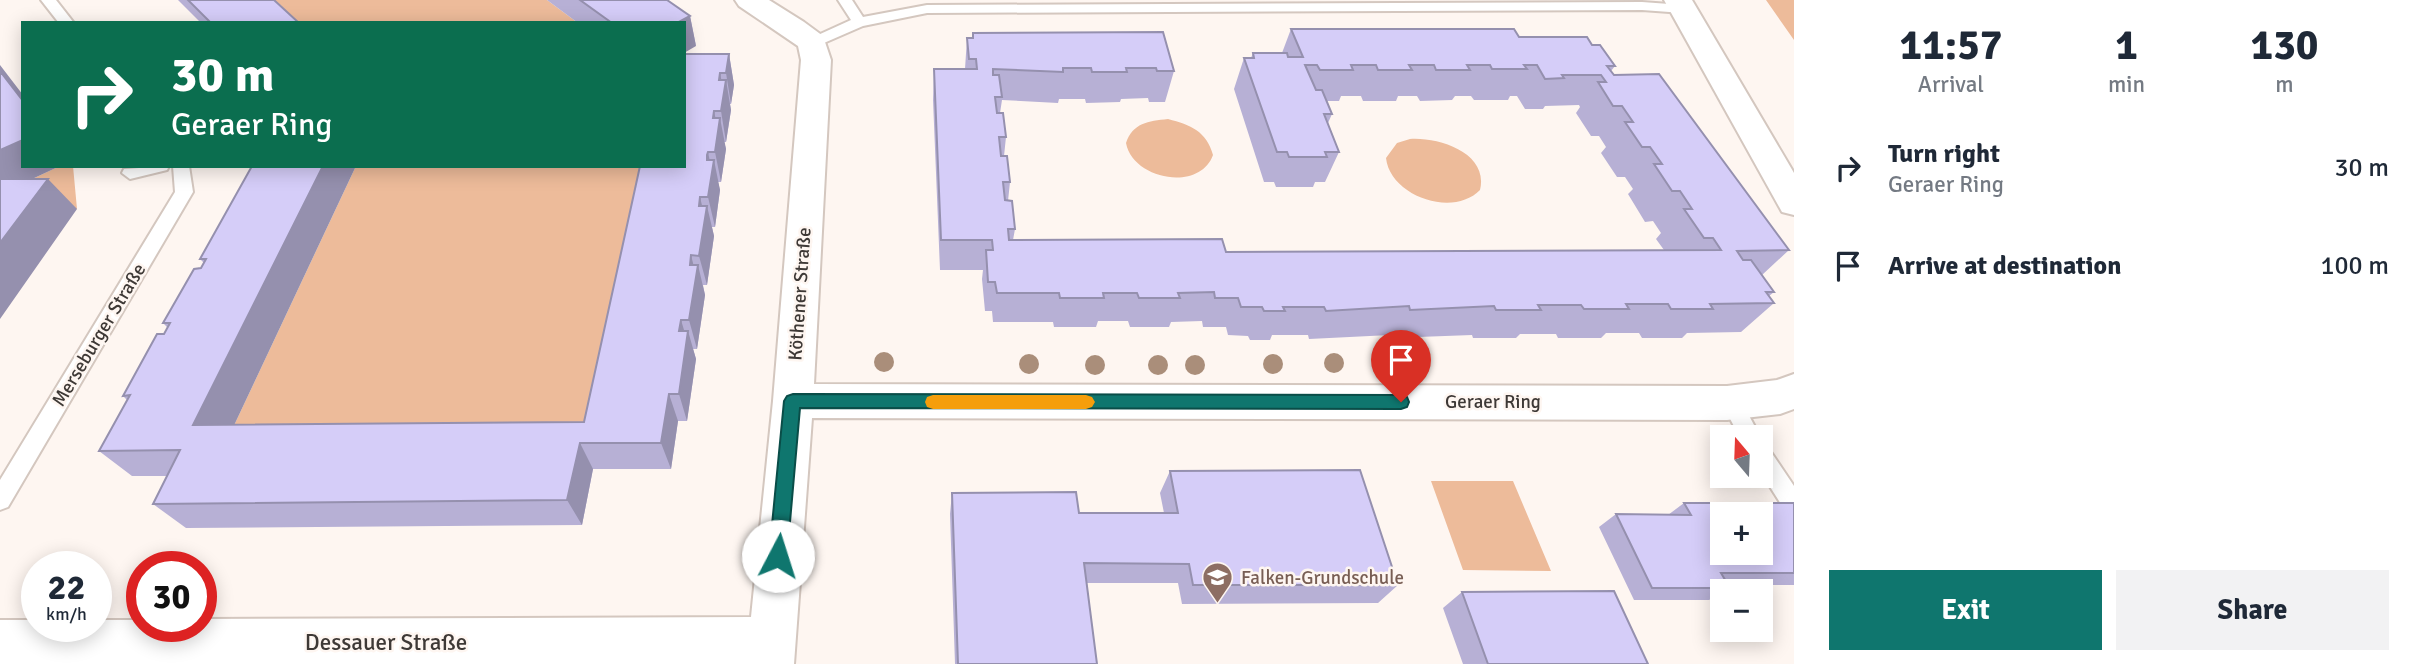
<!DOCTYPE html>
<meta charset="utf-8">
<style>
body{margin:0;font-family:Signika,sans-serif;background:#f2f2f3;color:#1f2937;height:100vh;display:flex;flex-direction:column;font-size:26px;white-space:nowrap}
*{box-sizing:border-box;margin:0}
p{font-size:23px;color:#747a83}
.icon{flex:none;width:38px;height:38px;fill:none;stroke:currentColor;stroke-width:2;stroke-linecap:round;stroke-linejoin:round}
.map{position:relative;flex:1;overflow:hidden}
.drawer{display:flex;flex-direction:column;background:#fff;width:630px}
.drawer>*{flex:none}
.hud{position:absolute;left:21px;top:21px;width:665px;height:147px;border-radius:0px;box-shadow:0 4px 18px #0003;background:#0b6e4f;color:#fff;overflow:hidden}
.needle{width:46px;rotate:341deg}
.buttons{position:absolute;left:1710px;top:425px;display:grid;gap:14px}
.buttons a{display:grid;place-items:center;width:63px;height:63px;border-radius:0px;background:#fff;box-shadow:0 4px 18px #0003;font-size:35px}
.speed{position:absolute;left:21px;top:551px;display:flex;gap:14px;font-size:35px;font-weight:700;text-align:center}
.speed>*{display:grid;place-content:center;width:91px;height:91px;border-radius:50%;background:#fff;box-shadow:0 4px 18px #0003;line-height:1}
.speed small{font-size:18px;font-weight:400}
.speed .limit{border:10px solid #d22;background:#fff;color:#111}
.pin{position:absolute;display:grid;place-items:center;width:60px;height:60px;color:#fff;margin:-72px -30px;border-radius:50% 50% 50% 0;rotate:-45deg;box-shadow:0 0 7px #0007}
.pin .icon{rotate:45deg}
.me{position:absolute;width:77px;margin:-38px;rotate:5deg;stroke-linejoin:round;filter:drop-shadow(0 0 5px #0008)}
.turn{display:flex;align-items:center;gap:24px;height:147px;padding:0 35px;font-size:32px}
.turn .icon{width:91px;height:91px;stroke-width:2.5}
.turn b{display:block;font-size:49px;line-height:60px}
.eta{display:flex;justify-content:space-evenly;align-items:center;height:119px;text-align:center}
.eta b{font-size:42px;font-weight:700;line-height:49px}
.cta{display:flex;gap:14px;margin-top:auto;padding:14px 35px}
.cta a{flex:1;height:80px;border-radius:0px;background:#0f766e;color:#fff;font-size:28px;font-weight:700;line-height:80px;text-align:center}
.cta a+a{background:#f2f2f3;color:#1f2937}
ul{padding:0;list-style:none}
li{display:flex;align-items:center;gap:21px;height:98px;padding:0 35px}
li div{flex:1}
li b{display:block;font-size:26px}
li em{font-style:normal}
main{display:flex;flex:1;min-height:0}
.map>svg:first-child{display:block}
.green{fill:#edbb9a}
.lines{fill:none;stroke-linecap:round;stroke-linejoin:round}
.lane-casing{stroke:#d4c7bf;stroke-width:4}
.street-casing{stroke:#d4c7bf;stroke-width:4}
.lane{fill:#fff;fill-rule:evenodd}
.street{fill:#fff;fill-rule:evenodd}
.tree{fill:#aa8e7a}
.wall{fill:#b7b0d5}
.shaded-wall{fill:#9590ae}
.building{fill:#d5cdf8;stroke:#9590ae;stroke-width:2;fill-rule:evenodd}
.route{fill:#0f766e;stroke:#0a4d48;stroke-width:2}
.slow{fill:#f59e0b}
.labels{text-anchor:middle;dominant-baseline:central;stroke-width:5;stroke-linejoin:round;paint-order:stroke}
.street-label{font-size:19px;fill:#3e3936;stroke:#fef6f1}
.education-label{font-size:19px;fill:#785e54;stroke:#fef6f1;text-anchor:start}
.near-street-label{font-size:23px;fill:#3e3936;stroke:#fef6f1}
</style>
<main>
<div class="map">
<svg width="1794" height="664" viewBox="0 0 1794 664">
<rect width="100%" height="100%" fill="#fef6f1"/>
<path class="green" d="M259,0H547L578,23H283Z
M1766,0H1794V40Z
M1168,119C1191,125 1206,131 1213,155C1200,192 1133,180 1126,143C1133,123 1148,121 1168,119Z
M1410,139C1439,137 1489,153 1480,190C1453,218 1390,196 1386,158L1397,143Z
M60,166H73L77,209H14L0,194Z
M356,166H655L597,448L222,451Z
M1431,481H1513L1551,571L1463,570Z"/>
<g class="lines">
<defs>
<path id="lane" d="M41,0H56L74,23H59Z
M838,0H852L863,17L927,5L1642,2L1683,5L1690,9L1683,13L1642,10L927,13L863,26L817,46H807L805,43L807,40L851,20Z
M169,166L167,170L130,179L122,173L124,169Z
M173,166H189L193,192L8,507L0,510V480L175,192Z
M1732,394L1739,397L1761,438L1760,440V438H1740L1722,403L1725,397Z
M1760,443L1767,446L1794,486V515L1786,512L1760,471Z"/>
<path id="street" d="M735,0H769L804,22L823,36L831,60L814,384L1727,386L1777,380L1794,374V409L1780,414L1727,420L812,418L794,664H0V620H37V626H96V620H142V626H201V619L751,617L773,401L801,60L798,46L739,6Z
M1664,0H1692L1794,173V215L1782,212Z"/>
</defs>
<use href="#lane" class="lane-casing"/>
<use href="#street" class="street-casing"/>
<use href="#lane" class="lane"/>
<use href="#street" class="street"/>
</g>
<g class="tree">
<circle cx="884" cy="362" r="10"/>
<circle cx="1334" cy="363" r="10"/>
<circle cx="1029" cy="364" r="10"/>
<circle cx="1273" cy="364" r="10"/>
<circle cx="1095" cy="365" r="10"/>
<circle cx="1158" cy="365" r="10"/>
<circle cx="1195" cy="365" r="10"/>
</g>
<path class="wall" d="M178,0H274L299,23H201Z
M547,0H667L690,16L696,46L684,23H578Z
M1291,29L1519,37L1592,45L1615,66L1611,71L1614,75L1789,250L1762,275L1774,292L1769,296L1774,303L1741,332L1687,333L1682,338H1642L1639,333H1606L1601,338H1558L1556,334H1520L1516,338H1473L1472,335L1391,338L1390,335L1309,339L1308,335H1272L1270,340H1250L1248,336L1228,335L1226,327H1203L1202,321L1171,322L1169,327H1130L1128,321H1098L1096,327H1054L1053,322H993L992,311H985L982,279L983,270H940L933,100L934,69H965L967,38H972L973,33L1174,71L1165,102H1149L1148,98L1121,99L1120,102L1086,103L1085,99H1059L1058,103L1002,100L1000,113L1006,137L1004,156L1010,182L1008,201L1015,229L1013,240L1226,252L1664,250L1656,239L1661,233L1653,221L1645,222L1628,194L1633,189L1625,177H1617L1601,153L1606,147L1599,136H1591L1576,113L1580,107L1579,105L1545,106L1543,109H1525L1517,96H1510L1508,100H1474L1471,96H1455L1452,100L1420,101L1417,96H1398L1396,101H1363L1361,96H1341L1339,101H1326L1332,114L1328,123L1339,152L1325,182H1315L1313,187H1276L1274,182H1264L1234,89L1244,58H1251L1253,53H1282Z
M684,54H729L734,85L731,104H730L731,110L726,142H724L726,149L721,182H718L720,190L715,227H712L714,236L707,285H703L705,295L697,349H693L696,359L687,421H678L671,469H593L582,525L186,528L153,504L167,476H132L99,451L127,400L123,396L164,334L168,328L163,323L204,263L200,259L252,166L234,425L584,422Z
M1170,471L1398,585L1378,603L1182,604L1178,583H1087L1097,664H955L950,514L952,493L1079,513H1164L1160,493Z
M1684,503H1794V585H1728L1730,588L1709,600H1634L1599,527L1616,514L1668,515Z
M1462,592L1648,664H1463L1443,608Z"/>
<path class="shaded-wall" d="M690,16L696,46L684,53V23H677Z
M729,54L734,85L731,104L726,73Z
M0,65L23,95V101L0,71Z
M720,73L724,93L726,80L731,110L726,142L721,111L719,80Z
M714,111L718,130L720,118L726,149L721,182L715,152L713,118Z
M23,140V166H60L0,194V150Z
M708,152L712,172L714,160L720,190L715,227L708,197L707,160Z
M323,166H356L222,451L193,425Z
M48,179L77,209L0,319V243Z
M700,197L705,218L707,206L714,236L707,285L699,256V206Z
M691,255L696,275L698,265L705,295L697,349L689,320L690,265Z
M681,320L687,340L688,331L696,359L687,421L679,394V331Z
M669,394L678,421L671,469L661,443Z
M580,443L593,469L582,525L567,500Z"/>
<path class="building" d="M188,0H274L299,23H211Z
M580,0H667L690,16L677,23H612Z
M1291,29H1514L1519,37H1587L1592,45H1600L1615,66H1607L1614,75L1659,74L1789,250L1737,251L1743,260H1751L1774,292H1766L1774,303L1710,304L1713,309H1671L1668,304H1626L1629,309H1584L1581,305H1538L1541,310H1496L1494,306L1410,310L1409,306L1326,311L1324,307H1283L1285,311H1264L1262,307H1241L1238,298H1215L1214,292L1178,293L1180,298H1139L1137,293H1103L1104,298H1060L1059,293H997L995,282H988L986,250H993L992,240H941L934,69H977L976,59H969L967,38H973V33L1163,32L1174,71H1157L1156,68H1126L1127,72H1092L1091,68H1063V72L993,69V75H999L1002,97H995L997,113H1003L1006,137H999L1001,156H1007L1010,182H1003L1005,200L1012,201L1015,229H1008L1009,240L1222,239L1226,252L1721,250L1713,238H1704L1684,209H1692L1680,191H1672L1654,164H1662L1650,147H1642L1625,122H1633L1622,106H1613L1598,82H1606L1601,75H1562L1564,78L1545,79L1537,65H1524L1527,69H1492L1490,65H1467L1470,70H1436L1434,65H1409L1412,70H1378L1376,65H1351L1353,70H1320L1317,65H1305L1316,90H1322L1332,114H1324L1339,152H1325L1327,157H1289L1287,152H1277L1244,58H1254L1253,53H1287L1288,57H1303Z
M684,54H729L726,73H720L719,80H726L721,111H714L713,118H720L715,152H708L707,155V160H714L708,197H700L699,206H707L699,256L691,255L690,265H698L689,320H681L679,331H688L679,394H669L661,443H580L567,500L153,504L180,450L99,451L130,395L123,396L157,334H164L170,323H163L194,269L201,268L206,259H200L252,166H323L193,425L584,422L640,166H684Z
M0,71L23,101V140L0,150Z
M0,179H48L0,243Z
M1360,470L1398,585H1193L1189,564L1084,563L1097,664H958L952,493L1076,492L1079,513H1178L1170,471Z
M1684,503H1794V573H1721L1730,588H1652L1616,514L1691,515ZM1722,514H1760V553H1722Z
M1614,591L1648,664H1488L1462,592Z"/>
<path class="route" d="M793,394L1401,395L1407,397L1409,402L1407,407L1401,409L800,408L787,556L785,563L778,565L771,563L769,556L784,401L787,396Z"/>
<path class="slow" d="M933,395H1086L1092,397L1095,402L1092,407L1086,409H933L927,407L925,402L927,397Z"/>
<defs>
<symbol id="school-pin" viewBox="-11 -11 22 30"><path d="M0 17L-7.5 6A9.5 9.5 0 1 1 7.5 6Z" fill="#8d6e63" stroke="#fef6f1"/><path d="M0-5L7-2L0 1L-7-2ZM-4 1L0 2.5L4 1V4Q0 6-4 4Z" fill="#fff"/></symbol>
</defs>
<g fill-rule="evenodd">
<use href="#school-pin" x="1200" y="560" width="35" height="47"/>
</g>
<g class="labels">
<g class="street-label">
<text transform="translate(800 294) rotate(-86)">Köthener Straße</text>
<text transform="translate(99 335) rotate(-59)">Merseburger Straße</text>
<text x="1493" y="402">Geraer Ring</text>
</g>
<g class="education-label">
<text x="1241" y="578">Falken-Grundschule</text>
</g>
<g class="near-street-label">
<text x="386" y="642">Dessauer Straße</text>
</g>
</g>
</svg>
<div class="buttons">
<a><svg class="needle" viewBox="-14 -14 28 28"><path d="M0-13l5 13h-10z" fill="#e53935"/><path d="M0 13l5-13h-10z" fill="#747a83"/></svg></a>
<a>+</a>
<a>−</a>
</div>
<div class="speed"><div>22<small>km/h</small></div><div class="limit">30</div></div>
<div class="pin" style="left:1401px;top:402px;background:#d93025"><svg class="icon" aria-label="arrive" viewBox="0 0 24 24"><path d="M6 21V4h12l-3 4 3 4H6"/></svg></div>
<svg class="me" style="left:778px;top:556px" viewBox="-20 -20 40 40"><circle r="19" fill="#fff"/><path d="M0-13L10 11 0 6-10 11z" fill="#0f766e"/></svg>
<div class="hud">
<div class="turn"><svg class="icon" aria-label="right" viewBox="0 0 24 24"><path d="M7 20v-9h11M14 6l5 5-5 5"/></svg><div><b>30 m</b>Geraer Ring</div></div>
</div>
</div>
<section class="drawer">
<div class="eta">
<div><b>11:57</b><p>Arrival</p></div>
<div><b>1</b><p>min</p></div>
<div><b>130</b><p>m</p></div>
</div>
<ul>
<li><svg class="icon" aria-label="right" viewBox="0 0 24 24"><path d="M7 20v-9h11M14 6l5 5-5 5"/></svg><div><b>Turn right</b><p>Geraer Ring</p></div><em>30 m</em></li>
<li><svg class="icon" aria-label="arrive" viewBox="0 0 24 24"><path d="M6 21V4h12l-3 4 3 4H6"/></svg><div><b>Arrive at destination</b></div><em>100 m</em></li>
</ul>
<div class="cta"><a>Exit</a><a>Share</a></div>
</section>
</main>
